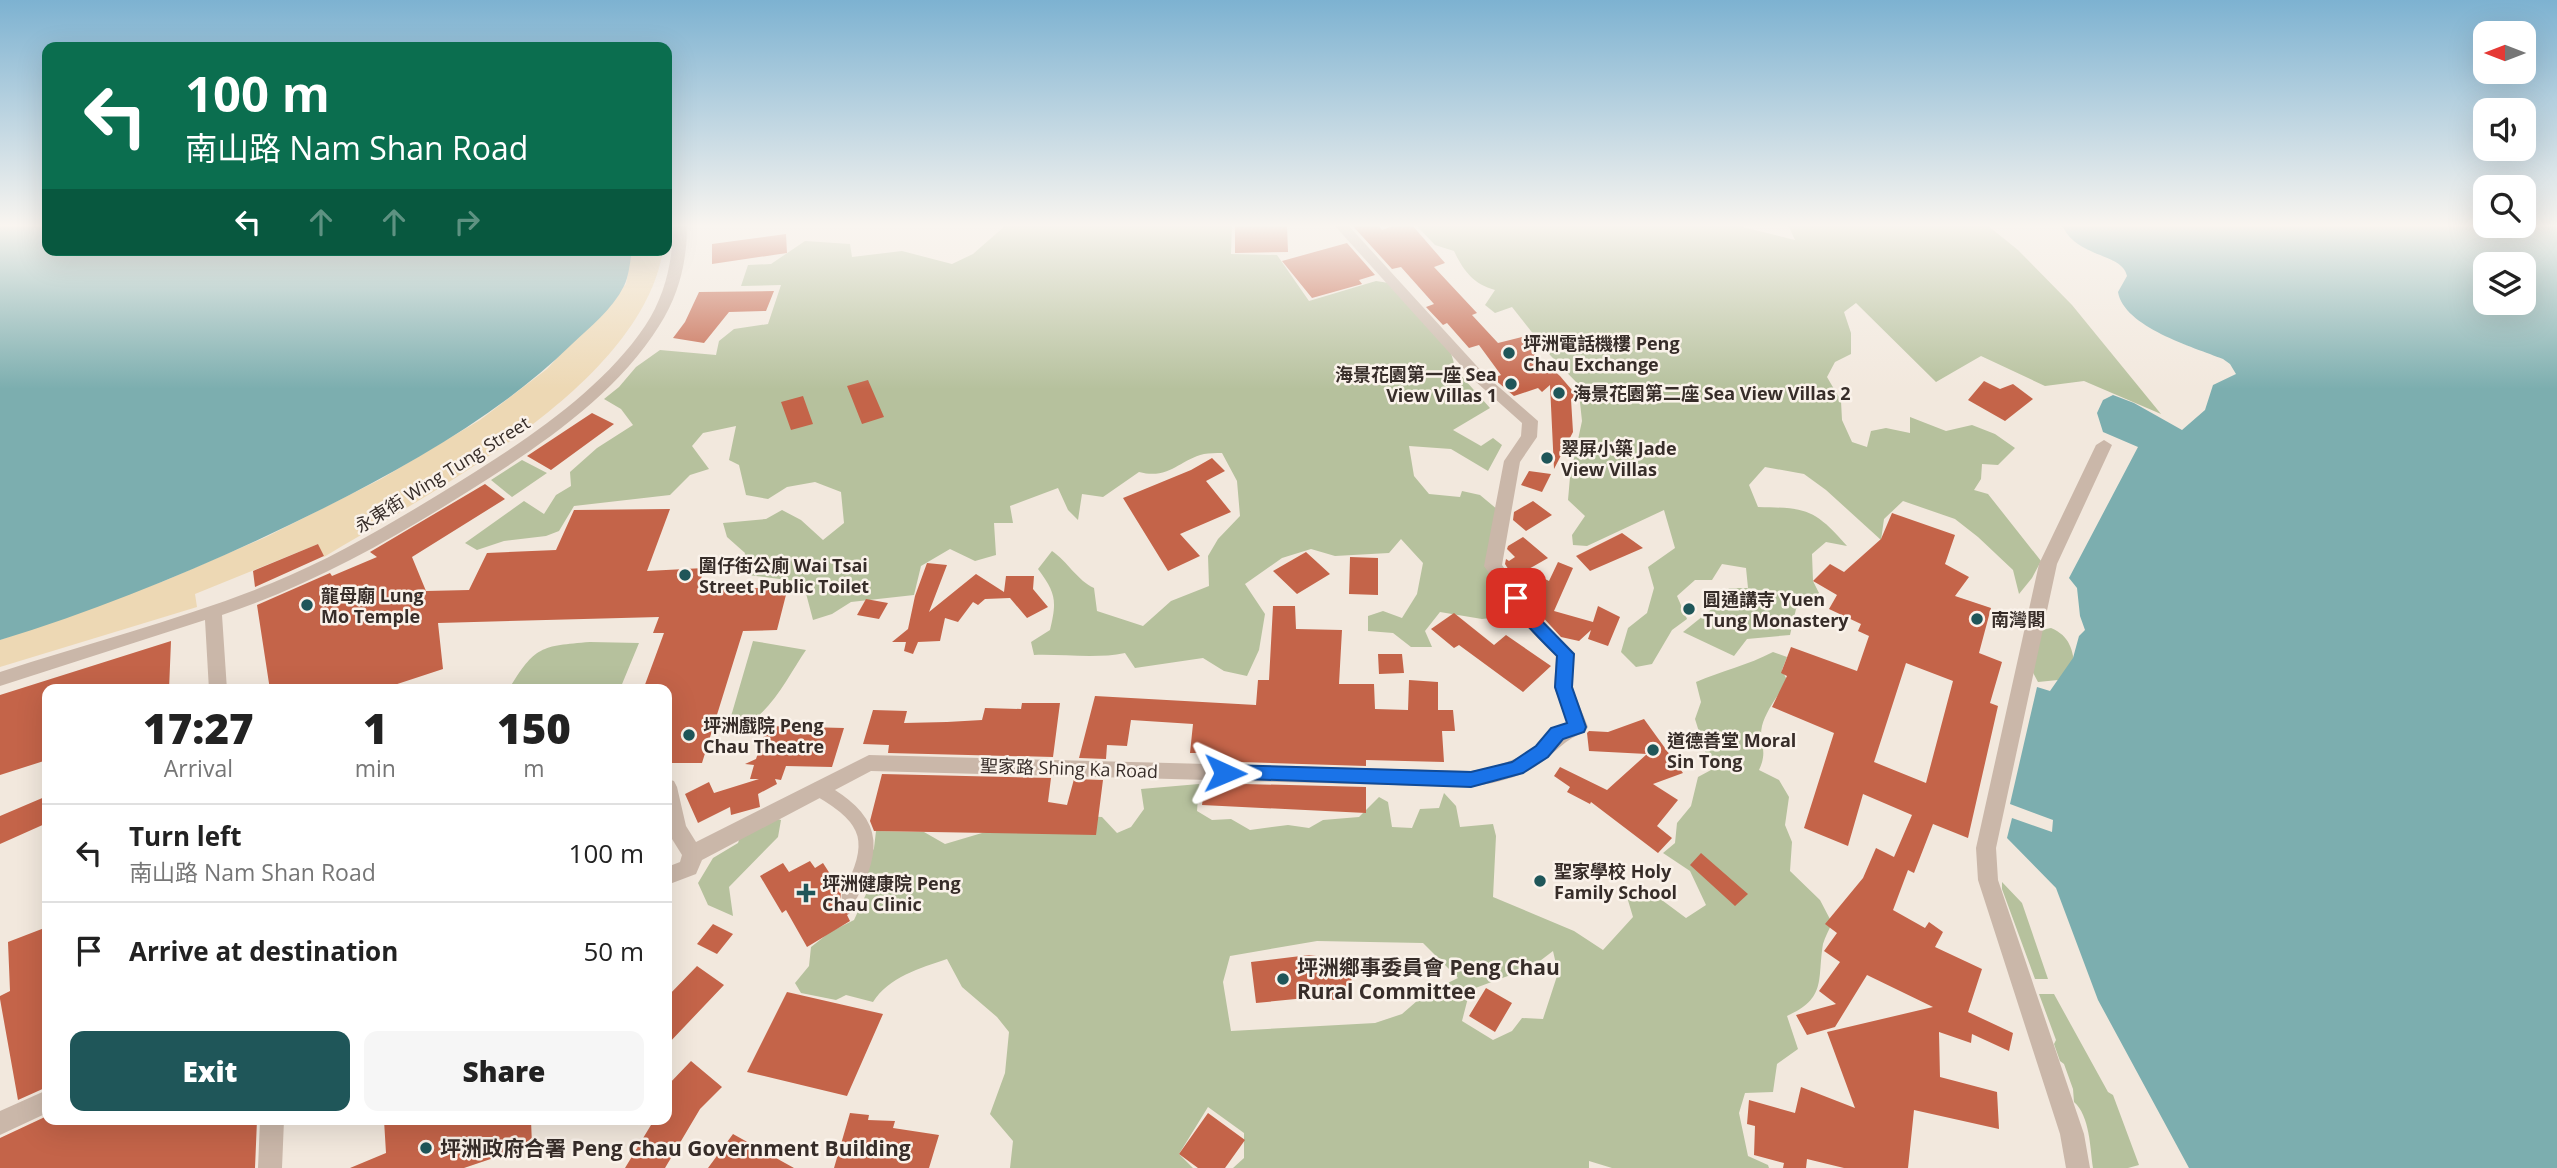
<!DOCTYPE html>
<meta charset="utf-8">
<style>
body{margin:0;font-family:"Open Sans","Noto Sans TC",sans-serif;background:#f6f6f6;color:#222;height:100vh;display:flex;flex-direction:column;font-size:26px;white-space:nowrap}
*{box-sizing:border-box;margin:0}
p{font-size:23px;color:#767676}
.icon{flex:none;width:38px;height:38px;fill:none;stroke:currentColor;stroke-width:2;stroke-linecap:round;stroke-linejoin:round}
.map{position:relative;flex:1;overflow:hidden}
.sheet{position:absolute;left:42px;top:684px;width:630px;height:441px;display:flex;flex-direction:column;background:#fff;border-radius:14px;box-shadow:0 7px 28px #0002}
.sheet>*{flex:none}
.top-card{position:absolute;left:42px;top:42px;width:630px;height:214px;border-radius:14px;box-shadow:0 7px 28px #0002;background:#0b6e4f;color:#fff;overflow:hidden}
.needle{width:46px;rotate:270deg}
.controls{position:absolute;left:2473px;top:21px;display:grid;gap:14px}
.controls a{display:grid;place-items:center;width:63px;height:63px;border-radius:14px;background:#fff;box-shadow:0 7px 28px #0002;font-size:35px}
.pin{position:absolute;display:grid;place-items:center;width:60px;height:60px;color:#fff;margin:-30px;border-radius:14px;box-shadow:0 4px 10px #0006}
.me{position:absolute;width:77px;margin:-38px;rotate:91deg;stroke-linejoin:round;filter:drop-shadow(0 0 5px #0008)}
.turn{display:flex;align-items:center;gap:24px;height:147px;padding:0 28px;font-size:32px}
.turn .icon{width:91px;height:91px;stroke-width:2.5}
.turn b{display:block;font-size:49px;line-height:60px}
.lanes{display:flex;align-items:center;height:66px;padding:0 28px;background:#0003;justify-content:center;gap:35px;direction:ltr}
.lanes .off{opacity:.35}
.eta{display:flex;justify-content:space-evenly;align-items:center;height:119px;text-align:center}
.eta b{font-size:42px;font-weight:800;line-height:49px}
.button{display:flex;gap:14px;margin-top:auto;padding:14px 28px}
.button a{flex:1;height:80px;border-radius:14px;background:#1f5659;color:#fff;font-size:28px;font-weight:800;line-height:80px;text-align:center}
.button a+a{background:#f6f6f6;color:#222}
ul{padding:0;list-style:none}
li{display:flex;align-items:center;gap:21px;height:98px;padding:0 28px;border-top:2px solid #e0e0e0}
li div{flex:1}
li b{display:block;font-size:26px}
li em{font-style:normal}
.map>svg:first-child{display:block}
.green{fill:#b6c19d;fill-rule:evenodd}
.sand{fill:#edd8b4}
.water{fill:#7caeaf;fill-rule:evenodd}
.building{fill:#c46449;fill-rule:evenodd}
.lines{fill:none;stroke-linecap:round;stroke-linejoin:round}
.service{stroke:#cab7a9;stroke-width:15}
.minor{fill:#cab7a9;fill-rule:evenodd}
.route{fill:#1a73e8;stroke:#114b97;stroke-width:2}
.poi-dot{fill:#1f5659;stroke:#faf2ea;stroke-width:2.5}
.labels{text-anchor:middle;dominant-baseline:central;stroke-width:5;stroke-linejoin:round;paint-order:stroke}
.poi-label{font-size:18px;font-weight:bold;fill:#372d29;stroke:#faf2ea;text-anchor:start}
.street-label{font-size:18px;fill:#372d29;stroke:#faf2ea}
.near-poi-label{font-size:21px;font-weight:bold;fill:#372d29;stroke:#faf2ea;text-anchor:start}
</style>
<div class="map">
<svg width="2557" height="1168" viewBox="0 0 2557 1168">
<rect width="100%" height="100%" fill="#f2e8dd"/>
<path class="green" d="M1006,225H1232L1231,254L1277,255L1309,301L1376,281L1389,283L1451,353L1456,370L1490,408L1453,430L1481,446L1493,438L1502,445L1488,471L1451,449L1409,446L1414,476L1429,494L1460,497L1462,491L1480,495L1498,510L1500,566L1527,614L1482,619L1440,612L1425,631L1432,647H1411L1393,633L1368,631V616L1383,611L1402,618L1417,594L1423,563L1401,539L1389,553L1335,556L1311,549L1282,558L1245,584L1265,614L1259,650L1247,676L1224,671L1203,658L1135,668L1125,653C1097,659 1063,654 1034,655L1031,642L1050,630C1057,601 1056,593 1038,569L1052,551C1067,561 1078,581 1094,588L1097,611L1143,626L1171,601L1209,586L1208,556L1218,539L1240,516L1237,481L1222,453C1216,453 1209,453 1204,454C1179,460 1169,480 1139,472L1103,497L1082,494L1078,520L1068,510L1058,488L1010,506L1013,523H994L996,555L975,561L950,549L921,566L914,595L851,602L832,614L813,620L803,582L740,574L745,553L727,537L723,523L766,519L782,510L801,520L823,540L844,523L841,492L815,482L787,487L768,499L746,495L739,465L729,460L736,426L703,433L692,446L709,469L690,475L670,495L574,506L559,531L546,536L504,541L477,550L465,543L524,501L544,514L556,495L571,486L570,472L597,448L633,425L621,409L604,399L619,387L636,367L660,350L716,355L719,341L734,329L768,324L781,285L741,286L748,265L771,264L805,241L850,244L852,257L902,251L952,264L973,254Z
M1416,225H1735L1795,240L1788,225H1987L2018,250L2072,305L2161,414L2084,381L2045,386L1981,356L1936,382L1856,303L1844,312L1851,333V354L1835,362L1827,377L1841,401L1842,420L1852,442L1867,447L1871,431L1886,428L1910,433V417L1946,431L1972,425L1995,434L2015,448L1998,465L1982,464L1981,479L1974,490L1988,494L2041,561L2032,578L2019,594L2013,570L1978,537L1955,519L1903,501L1884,519L1881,540L1826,490L1804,474L1765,467L1749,485L1758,507C1806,508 1814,508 1847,546L1826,542L1812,554L1813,581L1819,593L1796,609L1790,635L1747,639L1734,656L1683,632L1718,604L1729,588H1748L1746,568L1722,564L1712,580H1695L1677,596L1687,619L1672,630L1652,664L1636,667L1621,652L1628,628L1647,613L1654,588L1648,567L1675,548L1664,510L1587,546L1573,545L1572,535L1585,516L1568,500L1570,477L1582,421L1578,384L1550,355L1512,307L1495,313L1485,305L1495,290C1473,284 1463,270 1454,251L1435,245Z
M522,460L547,473L512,497L491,480Z
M2051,628C2070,636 2073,650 2075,669L2058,680L2038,682L2030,667L2041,630Z
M753,641L806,650C786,679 765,727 727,730Z
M590,642L639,643L620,689H509C535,646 541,646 590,642Z
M1773,652L1787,657L1782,670L1788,682C1779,693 1766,711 1762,726C1758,743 1769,749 1759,770L1779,780L1789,797L1785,825L1792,842L1790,871L1820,900L1832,923C1829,930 1825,937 1823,944C1817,980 1827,998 1787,1016L1798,1049L1777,1064L1773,1092L1745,1093L1739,1113L1748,1156L1768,1165L1769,1168H1612L1589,1161V1168H1233L1244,1158V1133L1208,1107L1179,1154L1193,1168H1010L1013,1141L990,1114L1005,1073L1009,1032L997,1017L962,987L947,959C920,968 889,977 873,1002L846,995L836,1000L801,993L795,983L809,966L811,947L830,932L854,920L867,892V865L874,848L876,831L924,832L945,844L982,833L1068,815L1102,817L1117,833L1131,827L1144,809L1141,789L1199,784L1197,811L1212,820L1231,819L1250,830L1288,825L1309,828L1323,820L1359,817L1379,797L1388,802L1392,827L1412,828L1420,809L1439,808L1444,793L1456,806L1460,827L1493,824L1496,836L1493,897L1574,931L1603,950L1633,917L1627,897L1651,892L1686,918L1706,905L1690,871L1663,853L1675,843L1677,823L1691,806L1698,777L1711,770L1695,719L1701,702L1696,682C1722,671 1748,665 1773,652ZM1317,941L1423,943L1458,978L1425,994L1402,1014L1375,1023L1231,1031L1223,982L1230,956ZM1553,951L1558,973L1543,1019L1522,1018L1512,1031L1493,1040L1462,1021L1470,990L1532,967Z
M765,815L781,820L778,837L729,887L733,916L708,905L698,883L713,858L738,843L743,828Z
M2002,882L2022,903L2048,979H2035L2002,889Z
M2039,994H2054L2108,1092L2113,1095L2139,1165L2128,1168H2093C2090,1148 2090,1116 2074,1102L2073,1089L2064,1064L2060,1061L2054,1044L2056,1040Z"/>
<path class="sand" d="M632,250H663C641,386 432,491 324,557L318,544L195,594L197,607L0,667V640L164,581L266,537L381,479L480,420L547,369L626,284Z"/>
<path class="water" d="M0,225H47V250H632C630,262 629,276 624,286C612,310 590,327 571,345C500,414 412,463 324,508C220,560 111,606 0,640Z
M2062,225H2557V1168H2189L2098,1000L2056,888L2007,838L2012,818L2052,832L2053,820L2010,804L2037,687L2050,691L2073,658L2079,636L2085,630L2080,616L2077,588L2069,578L2138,447L2103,432L2097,413L2103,400L2113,395L2134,403L2182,430L2205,410L2213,385L2236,374L2230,364L2223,359C2193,347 2124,327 2118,292L2127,276C2123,253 2076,258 2062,225ZM2485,264H2524V303H2485Z"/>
<path class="building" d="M1287,225L1288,252L1235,253V226Z
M1352,225H1378L1382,230L1396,225H1412L1445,263L1434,267L1477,313L1472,315L1498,343L1522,337L1541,363L1544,362L1560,376L1577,396L1571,399L1573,432L1554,469L1550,385L1542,392L1538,388L1514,396L1493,378L1501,375L1479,345L1469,348L1447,323L1443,325L1426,307L1434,304L1401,267L1392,269Z
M786,234L787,253L712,264V244Z
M1347,243L1375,275L1359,280L1362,284L1312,298L1282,261Z
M774,291L766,311L729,312L704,343L673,338L685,322L699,292Z
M868,380L884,417L862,424L847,386Z
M1984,381L2000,389L2013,384L2033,399L2005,421L1968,400Z
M803,396L813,424L791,430L781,402Z
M592,413L614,424L551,470L527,456Z
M1212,458L1225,471L1206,481L1231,512L1180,534L1200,556L1168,571L1123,498L1191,470Z
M1529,471L1551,474L1542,492L1521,485Z
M485,484L505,499L412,557L426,591L469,590L487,553L556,550L574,510L670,509L647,571L704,568L698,590L788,587L777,630L743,631L702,763H667V690H643L664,633H653L659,617L438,623L443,669L379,690H270L257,605L330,573L332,576L377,557L370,552Z
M1533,501L1552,515L1526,531L1513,520L1514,512Z
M1892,513L1955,535L1945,564L1969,577L1955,596L1991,608L1979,653L2002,662L1990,703L1998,706L1968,838L1933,824L1914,873L1908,870L1893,910L1925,928L1929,922L1943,932L1935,947L1982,969L1968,1012L2013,1033L2009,1051L1972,1034L1971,1043L1939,1032L1940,1077L1997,1092L1999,1129L1914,1110L1908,1168H1844L1807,1159L1806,1168H1783L1784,1163L1754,1155L1755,1126L1747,1124L1749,1100L1795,1113L1801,1087L1855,1108L1827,1032L1933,1007L1867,975L1835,1027L1807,1035L1796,1015L1836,1004L1819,991L1840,962L1824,951L1837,933L1825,924L1863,878L1876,848L1894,857L1912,815L1863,794L1848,846L1804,828L1834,733L1772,707L1787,676L1781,673L1791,647L1857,671L1869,636L1858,631L1861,624L1829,609L1837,595L1813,581L1830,564L1844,572L1881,539ZM1906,663L1953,681L1926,783L1874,762Z
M1622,533L1643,548L1590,571L1576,556Z
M1523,537L1548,558L1527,570L1549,581L1558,562L1573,568L1554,611L1593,622L1598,606L1620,617L1608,646L1588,639L1591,630L1579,641L1561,637L1538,612L1536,609L1544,592L1536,596L1514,578L1505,564L1506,559L1509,561L1515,557L1507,549L1508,546Z
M318,544L324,556L255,587L253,571Z
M1306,552L1330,574L1297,594L1273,571Z
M1350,557L1378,558V595L1349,594Z
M927,563L947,565L929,612L976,574L1004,592L1006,576H1034L1033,589L1048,607L1027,618L1010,598L985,599L978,605L973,602L958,622L945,618L940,641L918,642L913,654L904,651L906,642H892L908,629L915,596Z
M866,599L888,603L879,619L857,615Z
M1273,606H1295L1296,629L1342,630L1339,684H1374L1375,709L1408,710L1409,680L1438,682V710H1453L1455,731H1442L1444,762L1366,760V766L1208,761L1209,753H1190L1193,724L1131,720L1127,746L1107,745L1106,759L1079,758L1095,696L1256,705L1258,680H1269Z
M1454,613L1494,645L1506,635L1551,666L1523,692L1459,645L1454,648L1431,629Z
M171,641L169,690H47V760L0,775V695Z
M1378,654H1402L1404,673L1379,674Z
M1022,703H1060L1053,757L888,753L889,745L863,744L873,710L907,711L904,723L947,722L982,720L985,708L1021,709Z
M1644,719L1683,773L1653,784L1678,800L1657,826L1672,838L1658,853L1591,802L1590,804L1567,792L1570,787L1554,776L1560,767L1607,790L1647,754L1589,751L1587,733L1589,731L1608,732Z
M767,726L844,728L832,767L786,766L781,780L775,779L777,784L758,794L760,807L731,815L730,807L698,823L685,794L709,782L714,793L759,779H750L754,765L745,764L756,759Z
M882,774L1051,778L1048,802L1067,805L1074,779L1103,780L1096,835L874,831L870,821Z
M1205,783L1366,787V813L1202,805Z
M47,796V823L0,844V816Z
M1701,853L1748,894L1735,906L1690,865Z
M810,861L815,868L823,863L841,891L840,902L853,911L847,915L850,921L807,947L786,910L782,913L760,876L783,863L789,872Z
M713,924L733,934L717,954L697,944Z
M47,927V1087L18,1100L0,999V996L10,991L8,942Z
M1309,955L1353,961L1350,1001L1306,998L1256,1003L1251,962Z
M697,966L724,985L667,1045V997Z
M1486,988L1512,1003L1495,1032L1469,1016Z
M787,992L883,1014L847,1096L747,1072Z
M691,1061L722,1087L700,1109L665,1168H625L654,1120H667V1086Z
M850,1113L869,1115L868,1120L895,1121L893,1128L939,1135L929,1168H834Z
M1208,1113L1245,1140L1225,1168H1198L1179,1154Z
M47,1116V1120H257L255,1168H0V1138Z
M384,1120H531L532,1145L464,1168H350L386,1153Z
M733,1134L794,1168H708Z"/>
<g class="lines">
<path class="service" d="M819,789C873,820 877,843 849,897"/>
<path class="minor" d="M673,225H687C687,262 679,295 659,326C616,395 540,446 472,489C393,539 312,585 222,615L227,690H209L205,620L0,686V672C90,642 184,619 272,583C331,559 387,526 441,493C511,450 598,396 645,326C665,296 673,261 673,225Z
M1334,225H1348L1485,375L1538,421L1537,437L1520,462L1502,565L1536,614L1574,654L1572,687L1588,727L1585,732C1565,739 1556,752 1539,764C1520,778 1495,783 1471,787L871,771L702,860L696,874L667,885V867L680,862L682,855L667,831V779L674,781L677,787L686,826L696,842L869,755L1471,771C1492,767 1512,763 1530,750C1543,740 1551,728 1567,723L1554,687L1556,656L1524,624L1484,566L1504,461L1521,436L1522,423L1475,381Z
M2104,440L2112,445L2057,564L1996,848L1998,880L2084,1134L2090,1168H2066L2060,1134L1978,880L1976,848L2039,564L2096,445Z
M47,1090V1113L0,1135V1111Z
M260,1120H284L282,1168H258Z"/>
</g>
<linearGradient id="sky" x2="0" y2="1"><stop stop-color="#7db2d1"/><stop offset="0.58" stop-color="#f9f5f0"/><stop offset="1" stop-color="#f9f5f0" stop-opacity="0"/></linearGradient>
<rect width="2557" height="389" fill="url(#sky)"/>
<path class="route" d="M1516,592L1521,594L1536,615L1574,654L1572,687L1586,727L1584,732L1563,739L1548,757L1523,773L1471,787L1218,778L1216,773L1218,767L1225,765L1471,772L1512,762L1536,746L1551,728L1567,723L1555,687L1557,656C1539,638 1521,621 1508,598Z"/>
<g class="poi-dot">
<circle cx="1509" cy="353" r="7"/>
<circle cx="1511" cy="384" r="7"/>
<circle cx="1559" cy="393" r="7"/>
<circle cx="1547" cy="458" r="7"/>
<circle cx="685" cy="575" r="7"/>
<circle cx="307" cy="605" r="7"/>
<circle cx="1689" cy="609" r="7"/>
<circle cx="1977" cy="619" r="7"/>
<circle cx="689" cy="735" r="7"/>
<circle cx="1653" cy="750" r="7"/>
<circle cx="1540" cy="881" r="7"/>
<path d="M802.5 882.5h7v7h7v7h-7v7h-7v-7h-7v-7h7z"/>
<circle cx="1283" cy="979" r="7"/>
<circle cx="426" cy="1148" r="7"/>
</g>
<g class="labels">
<g class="poi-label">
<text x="1523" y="343">坪洲電話機樓 Peng<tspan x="1523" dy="21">Chau Exchange</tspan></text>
<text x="1497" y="374" text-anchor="end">海景花園第一座 Sea<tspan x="1497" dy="21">View Villas 1</tspan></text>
<text x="1573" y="393">海景花園第二座 Sea View Villas 2</text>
<text x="1561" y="448">翠屏小築 Jade<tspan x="1561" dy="21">View Villas</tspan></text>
<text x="699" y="565">圍仔街公廁 Wai Tsai<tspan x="699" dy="21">Street Public Toilet</tspan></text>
<text x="321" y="595">龍母廟 Lung<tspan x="321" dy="21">Mo Temple</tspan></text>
<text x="1703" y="599">圓通講寺 Yuen<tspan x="1703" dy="21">Tung Monastery</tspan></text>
<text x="1991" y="619">南灣閣</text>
<text x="703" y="725">坪洲戲院 Peng<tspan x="703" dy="21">Chau Theatre</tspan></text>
<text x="1667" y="740">道德善堂 Moral<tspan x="1667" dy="21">Sin Tong</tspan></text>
<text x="1554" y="871">聖家學校 Holy<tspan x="1554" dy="21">Family School</tspan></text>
<text x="822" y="883">坪洲健康院 Peng<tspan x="822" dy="21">Chau Clinic</tspan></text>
</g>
<g class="street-label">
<text transform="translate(442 474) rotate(-32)">永東街 Wing Tung Street</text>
<text transform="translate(1069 768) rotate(2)">聖家路 Shing Ka Road</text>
</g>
<g class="near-poi-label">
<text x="1297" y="967">坪洲鄉事委員會 Peng Chau<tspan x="1297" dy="24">Rural Committee</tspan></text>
<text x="440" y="1148">坪洲政府合署 Peng Chau Government Building</text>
</g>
</g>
</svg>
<div class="controls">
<a><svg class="needle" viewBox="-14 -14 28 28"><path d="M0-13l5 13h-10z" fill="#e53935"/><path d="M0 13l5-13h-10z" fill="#767676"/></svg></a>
<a><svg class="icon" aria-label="sound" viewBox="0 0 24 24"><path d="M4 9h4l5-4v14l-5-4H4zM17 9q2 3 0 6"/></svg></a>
<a><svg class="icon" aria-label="search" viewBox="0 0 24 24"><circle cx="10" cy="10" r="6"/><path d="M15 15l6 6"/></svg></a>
<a><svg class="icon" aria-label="layers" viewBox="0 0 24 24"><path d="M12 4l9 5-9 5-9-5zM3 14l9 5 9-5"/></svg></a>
</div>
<div class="pin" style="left:1516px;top:598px;background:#d93025"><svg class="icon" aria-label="arrive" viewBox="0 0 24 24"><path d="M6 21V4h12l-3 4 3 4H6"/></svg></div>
<svg class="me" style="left:1225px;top:773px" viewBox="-20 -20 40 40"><path d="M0-17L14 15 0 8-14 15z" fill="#1a73e8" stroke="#fff" stroke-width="4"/></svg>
<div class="top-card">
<div class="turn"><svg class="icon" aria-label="left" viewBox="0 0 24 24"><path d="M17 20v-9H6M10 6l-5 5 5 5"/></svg><div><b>100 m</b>南山路 Nam Shan Road</div></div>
<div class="lanes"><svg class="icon" aria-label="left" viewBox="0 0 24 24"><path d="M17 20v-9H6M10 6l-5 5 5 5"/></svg><svg class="icon off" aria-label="ahead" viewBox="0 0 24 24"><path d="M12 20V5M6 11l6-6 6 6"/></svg><svg class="icon off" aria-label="ahead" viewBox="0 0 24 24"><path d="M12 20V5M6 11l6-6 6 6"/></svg><svg class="icon off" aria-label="right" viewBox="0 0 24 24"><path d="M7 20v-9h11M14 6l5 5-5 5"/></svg></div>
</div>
<section class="sheet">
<div class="eta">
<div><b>17:27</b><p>Arrival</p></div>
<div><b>1</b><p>min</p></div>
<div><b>150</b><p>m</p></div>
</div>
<ul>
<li><svg class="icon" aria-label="left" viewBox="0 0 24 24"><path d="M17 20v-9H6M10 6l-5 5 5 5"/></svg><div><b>Turn left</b><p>南山路 Nam Shan Road</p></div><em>100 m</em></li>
<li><svg class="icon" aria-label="arrive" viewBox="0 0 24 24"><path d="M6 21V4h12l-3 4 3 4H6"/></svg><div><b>Arrive at destination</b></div><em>50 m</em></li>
</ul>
<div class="button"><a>Exit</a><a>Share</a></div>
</section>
</div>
